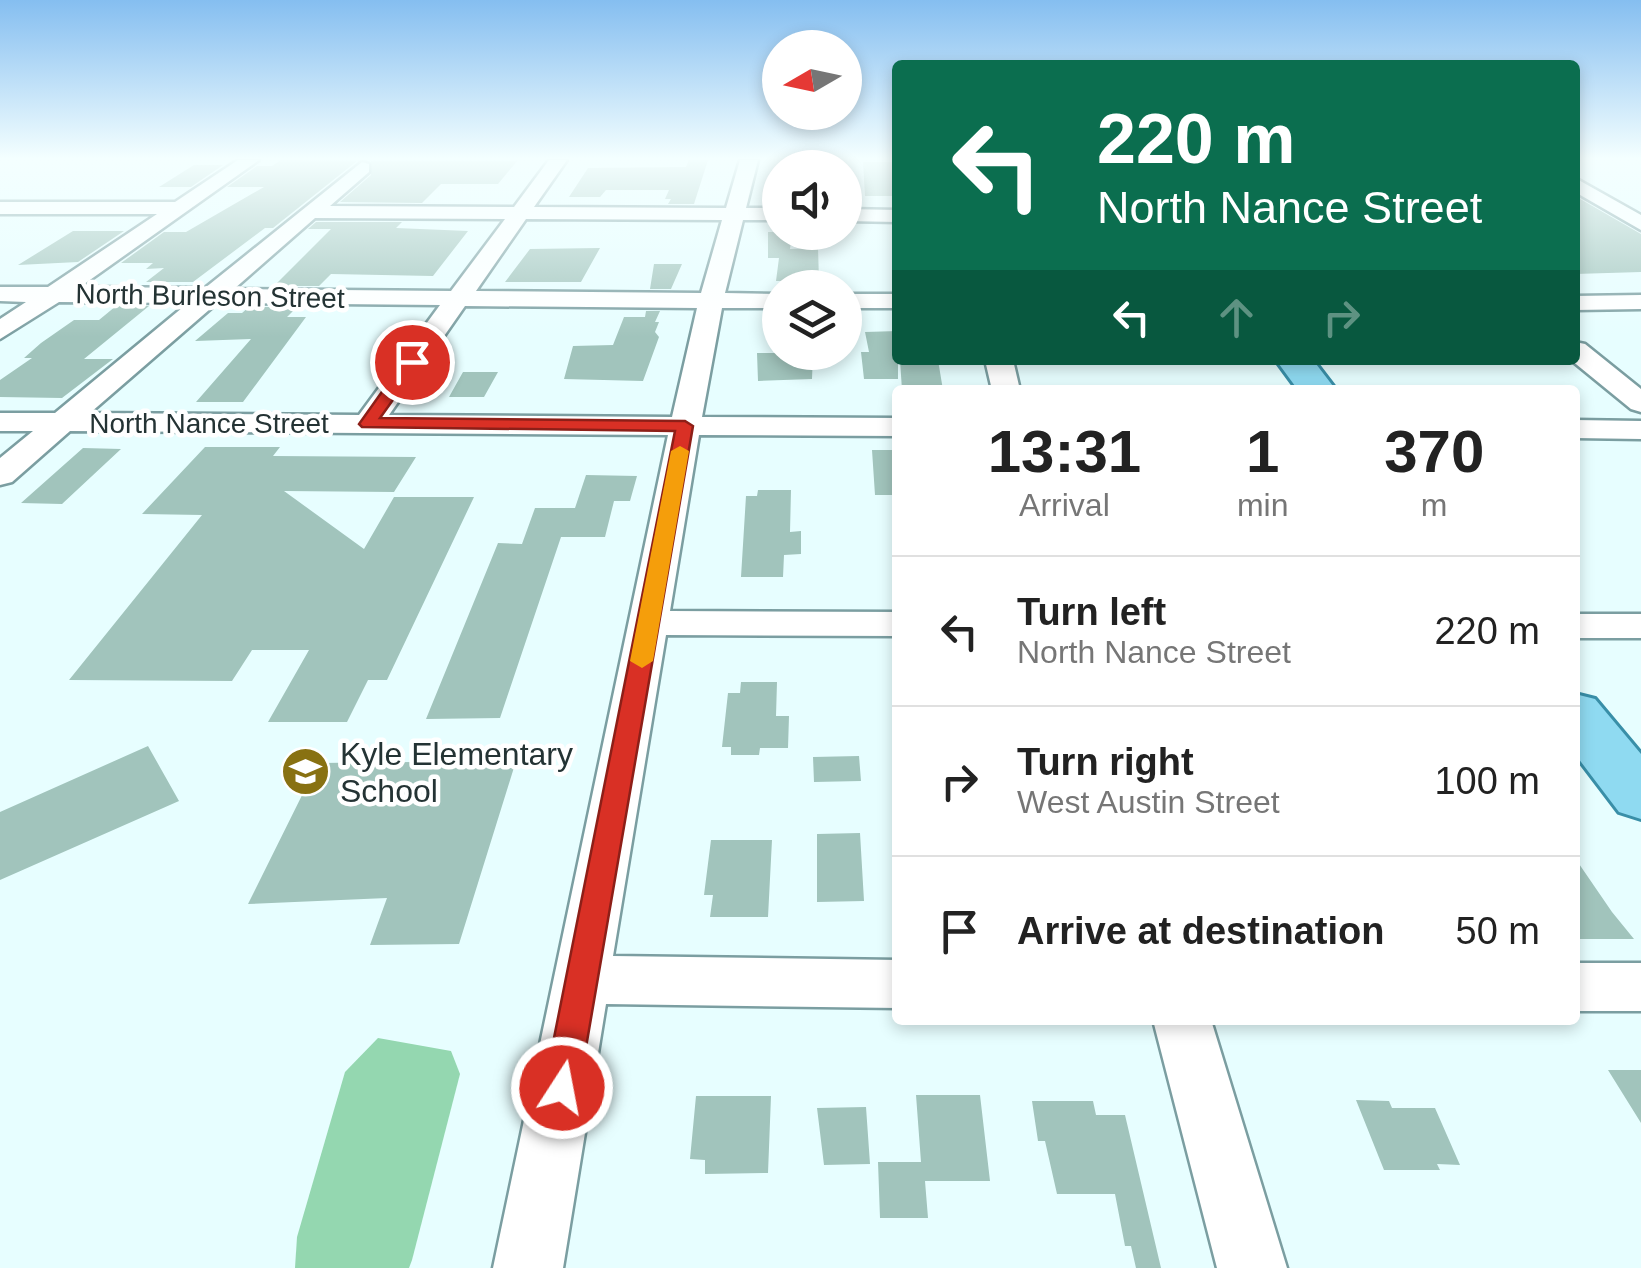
<!DOCTYPE html>
<style>
body{margin:0;font-family:Helvetica,sans-serif;background:#f6f6f6;color:#222;height:100vh;display:flex;flex-direction:column;font-size:38px;white-space:nowrap}
*{box-sizing:border-box;margin:0}
p{font-size:32px;color:#767676}
.icon{flex:none;width:55px;height:55px;fill:none;stroke:currentColor;stroke-width:2;stroke-linecap:round;stroke-linejoin:round}
.map{position:relative;flex:1;overflow:hidden}
.drawer{position:absolute;left:892px;top:385px;width:688px;height:640px;display:flex;flex-direction:column;background:#fff;border-radius:10px;box-shadow:0 5px 15px #0003}
.drawer>*{flex:none}
.guide{position:absolute;left:892px;top:60px;width:688px;height:305px;border-radius:10px;box-shadow:0 5px 15px #0003;background:#0b6e4f;color:#fff;overflow:hidden}
.needle{width:65px;rotate:261deg}
.fabs{position:absolute;left:762px;top:30px;display:grid;gap:20px}
.fabs a{display:grid;place-items:center;width:100px;height:100px;border-radius:50%;background:#fff;box-shadow:0 5px 15px #0003;font-size:50px}
.pin{position:absolute;display:grid;place-items:center;width:85px;height:85px;color:#fff;margin:-42px;border:5px solid #fff;border-radius:50%;box-shadow:0 2px 10px #0007}
.me{position:absolute;width:110px;margin:-55px;rotate:11deg;stroke-linejoin:round;filter:drop-shadow(0 0 8px #0008)}
.turn{display:flex;align-items:center;gap:35px;height:210px;padding:0 40px;font-size:45px}
.turn .icon{width:130px;height:130px;stroke-width:2.5}
.turn b{display:block;font-size:70px;line-height:85px}
.lanes{display:flex;align-items:center;height:95px;padding:0 40px;background:#0003;justify-content:center;gap:50px;direction:ltr}
.lanes .off{opacity:.35}
.eta{display:flex;justify-content:space-evenly;align-items:center;height:170px;text-align:center}
.eta b{font-size:60px;font-weight:800;line-height:70px}
ul{padding:0;list-style:none}
li{display:flex;align-items:center;gap:30px;height:150px;padding:0 40px;border-top:2px solid #e0e0e0}
li div{flex:1}
li b{display:block;font-size:38px}
li em{font-style:normal}
.map>svg:first-child{display:block}
.green{fill:#94d7b0}
.building{fill:#a1c4bc}
.lines{fill:none;stroke-linecap:round;stroke-linejoin:round}
.minor-casing{stroke:#7b9ea1;stroke-width:5}
.major-casing{stroke:#398fa8;stroke-width:6}
.minor{fill:#fff;fill-rule:evenodd}
.major{fill:#8fdaf1;fill-rule:evenodd}
.route{fill:#d93025;stroke:#8d1f18;stroke-width:2.5}
.slow{fill:#f59e0b}
.labels{text-anchor:middle;dominant-baseline:central;stroke-width:9;stroke-linejoin:round;paint-order:stroke}
.far-street-label{font-size:28px;fill:#243334;stroke:#fff}
.poi-label{font-size:32px;fill:#243334;stroke:#fff;text-anchor:start}
</style>
<div class="map">
<svg width="1641" height="1268" viewBox="0 0 1641 1268">
<rect width="100%" height="100%" fill="#e7feff"/>
<path class="green" d="M378,1038L451,1051L460,1074L412,1260L409,1268H295L297,1237L345,1072Z"/>
<path class="building" d="M281,160L357,161L273,228H265L193,282H146L164,268L146,269L153,263H121L164,232H186L264,187H227L257,166H272Z
M689,160H708L694,204H668L671,199H665L669,190H606L600,197H569L588,168L686,167Z
M371,161H517L498,184H441L422,203L340,202L371,175Z
M863,162H898V196H865Z
M194,165H223L191,187H159Z
M1575,196L1641,234V272L1575,274Z
M316,222H402L396,228L468,231L433,276L331,274L319,286H274L331,229H308Z
M73,231H124L78,262L18,265Z
M768,232H792L790,249L818,248L819,281H776L779,258H768Z
M600,248L581,282H505L530,249Z
M654,264H682L671,289H650Z
M116,306H149L84,359H113L62,398L0,397V380L32,358H24L41,343L74,320H99Z
M249,307H297L287,317H306L243,402H196L251,339L195,341L228,313H242Z
M646,311H660L655,322H659L655,332L659,337L643,381L564,379L573,346L613,345L624,317H645Z
M898,331V379H864L861,352H869L865,332Z
M757,353H813L812,379L758,381Z
M900,360H938L943,390H902Z
M463,372H498L484,397H449Z
M205,447H280L273,456L416,457L394,492L284,491L364,549L394,497H474L387,680H368L347,722H268L309,650H252L232,681L69,680L202,515L142,514Z
M83,448L121,449L62,504L21,503Z
M872,450H898V495H875Z
M586,475L637,476L630,501H614L605,537H561L500,718L426,719L498,543L522,544L535,508H575Z
M758,490H791L790,532L801,531V554L784,555L783,577H741L746,496H757Z
M741,682H777L776,716H789L788,748H760L759,755H731V747H722L728,693H740Z
M148,746L179,801L0,880V812Z
M859,756L861,781L814,782L813,757Z
M516,761L459,944L370,945L387,898L248,904L318,763Z
M860,833L864,901L817,902V834Z
M711,840H772L768,917H710L713,895H704Z
M1575,858L1612,912L1634,939H1575Z
M1608,1070H1641V1123Z
M916,1095H980L990,1181H925L928,1218H880L878,1162H921Z
M696,1096H771L768,1173L705,1174V1160L690,1159Z
M1356,1100L1389,1101L1392,1108H1435L1460,1165L1437,1164L1440,1170H1384Z
M1032,1101H1093L1096,1115H1125L1161,1268H1136L1131,1246H1125L1115,1194H1057L1045,1141H1038Z
M866,1107L870,1164L824,1165L817,1108Z"/>
<g class="lines">
<defs>
<path id="minor" d="M238,160H259L80,287L205,288L362,162L369,164V172L330,206L514,207L549,160H567L534,207L726,208L740,160H758L746,208H780V220H743L725,293L780,294V308H722L702,417L898,418V436L699,435L670,611L898,612V636L666,635L613,956L898,960V1008L606,1004L563,1268H493L668,435L70,431L12,482L0,485V458L33,431H0V413H55L188,303L59,302L0,339V319L26,302L0,301V287H48L157,214H0V202H175ZM315,218L505,219L451,291L234,289ZM526,219L722,220L701,293L476,291ZM217,303L440,305L359,415L90,413ZM465,306L697,308L672,417L389,415Z
M1575,178L1641,215V230L1575,192Z
M845,209L898,210V222L845,221Z
M845,294H898V308H845Z
M1641,295V309L1575,310V296Z
M1575,342L1585,344L1641,389V412L1631,409L1571,360H1575Z
M985,360H1013L1020,390H992Z
M1575,420L1641,421V439L1575,438Z
M1575,614H1641V638H1575Z
M1575,963H1641V1011H1575Z
M1153,1020H1211L1287,1268H1217Z"/>
<path id="major" d="M1276,360H1313L1336,390H1298Z
M1575,694L1595,699L1641,754V819L1619,812L1575,754Z"/>
</defs>
<use href="#minor" class="minor-casing"/>
<use href="#major" class="major-casing"/>
<use href="#minor" class="minor"/>
<use href="#major" class="major"/>
</g>
<linearGradient id="sky" x2="0" y2="1"><stop stop-color="#85bef0"/><stop offset="0.47" stop-color="#f4ffff"/><stop offset="1" stop-color="#f4ffff" stop-opacity="0"/></linearGradient>
<rect width="1641" height="337" fill="url(#sky)"/>
<path class="route" d="M406,358L420,362L380,418L685,421L693,426L579,1088L574,1099L562,1104L550,1099L544,1088L675,431L362,427L359,424Z"/>
<path class="slow" d="M680,446L689,451L653,661L642,668L630,661L671,451Z"/>
<defs>
<symbol id="school-disc" viewBox="-11 -11 22 22"><circle r="9.5" fill="#887112" stroke="#fff"/><path d="M0-5L7-2L0 1L-7-2ZM-4 1L0 2.5L4 1V4Q0 6-4 4Z" fill="#fff"/></symbol>
</defs>
<g fill-rule="evenodd">
<use href="#school-disc" x="278" y="744" width="55" height="55"/>
</g>
<g class="labels">
<g class="far-street-label">
<text transform="translate(210 296) rotate(1)">North Burleson Street</text>
<text x="209" y="423">North Nance Street</text>
</g>
<g class="poi-label">
<text x="340" y="754">Kyle Elementary<tspan x="340" dy="37">School</tspan></text>
</g>
</g>
</svg>
<div class="fabs">
<a><svg class="needle" viewBox="-14 -14 28 28"><path d="M0-13l5 13h-10z" fill="#e53935"/><path d="M0 13l5-13h-10z" fill="#767676"/></svg></a>
<a><svg class="icon" aria-label="sound" viewBox="0 0 24 24"><path d="M4 9h4l5-4v14l-5-4H4zM17 9q2 3 0 6"/></svg></a>
<a><svg class="icon" aria-label="layers" viewBox="0 0 24 24"><path d="M12 4l9 5-9 5-9-5zM3 14l9 5 9-5"/></svg></a>
</div>
<div class="pin" style="left:412px;top:362px;background:#d93025"><svg class="icon" aria-label="arrive" viewBox="0 0 24 24"><path d="M6 21V4h12l-3 4 3 4H6"/></svg></div>
<svg class="me" style="left:562px;top:1088px" viewBox="-20 -20 40 40"><circle r="17" fill="#d93025" stroke="#fff" stroke-width="3"/><path d="M0-11L8 9 0 5-8 9z" fill="#fff"/></svg>
<div class="guide">
<div class="turn"><svg class="icon" aria-label="left" viewBox="0 0 24 24"><path d="M17 20v-9H6M10 6l-5 5 5 5"/></svg><div><b>220 m</b>North Nance Street</div></div>
<div class="lanes"><svg class="icon" aria-label="left" viewBox="0 0 24 24"><path d="M17 20v-9H6M10 6l-5 5 5 5"/></svg><svg class="icon off" aria-label="ahead" viewBox="0 0 24 24"><path d="M12 20V5M6 11l6-6 6 6"/></svg><svg class="icon off" aria-label="right" viewBox="0 0 24 24"><path d="M7 20v-9h11M14 6l5 5-5 5"/></svg></div>
</div>
<section class="drawer">
<div class="eta">
<div><b>13:31</b><p>Arrival</p></div>
<div><b>1</b><p>min</p></div>
<div><b>370</b><p>m</p></div>
</div>
<ul>
<li><svg class="icon" aria-label="left" viewBox="0 0 24 24"><path d="M17 20v-9H6M10 6l-5 5 5 5"/></svg><div><b>Turn left</b><p>North Nance Street</p></div><em>220 m</em></li>
<li><svg class="icon" aria-label="right" viewBox="0 0 24 24"><path d="M7 20v-9h11M14 6l5 5-5 5"/></svg><div><b>Turn right</b><p>West Austin Street</p></div><em>100 m</em></li>
<li><svg class="icon" aria-label="arrive" viewBox="0 0 24 24"><path d="M6 21V4h12l-3 4 3 4H6"/></svg><div><b>Arrive at destination</b></div><em>50 m</em></li>
</ul>
</section>
</div>
